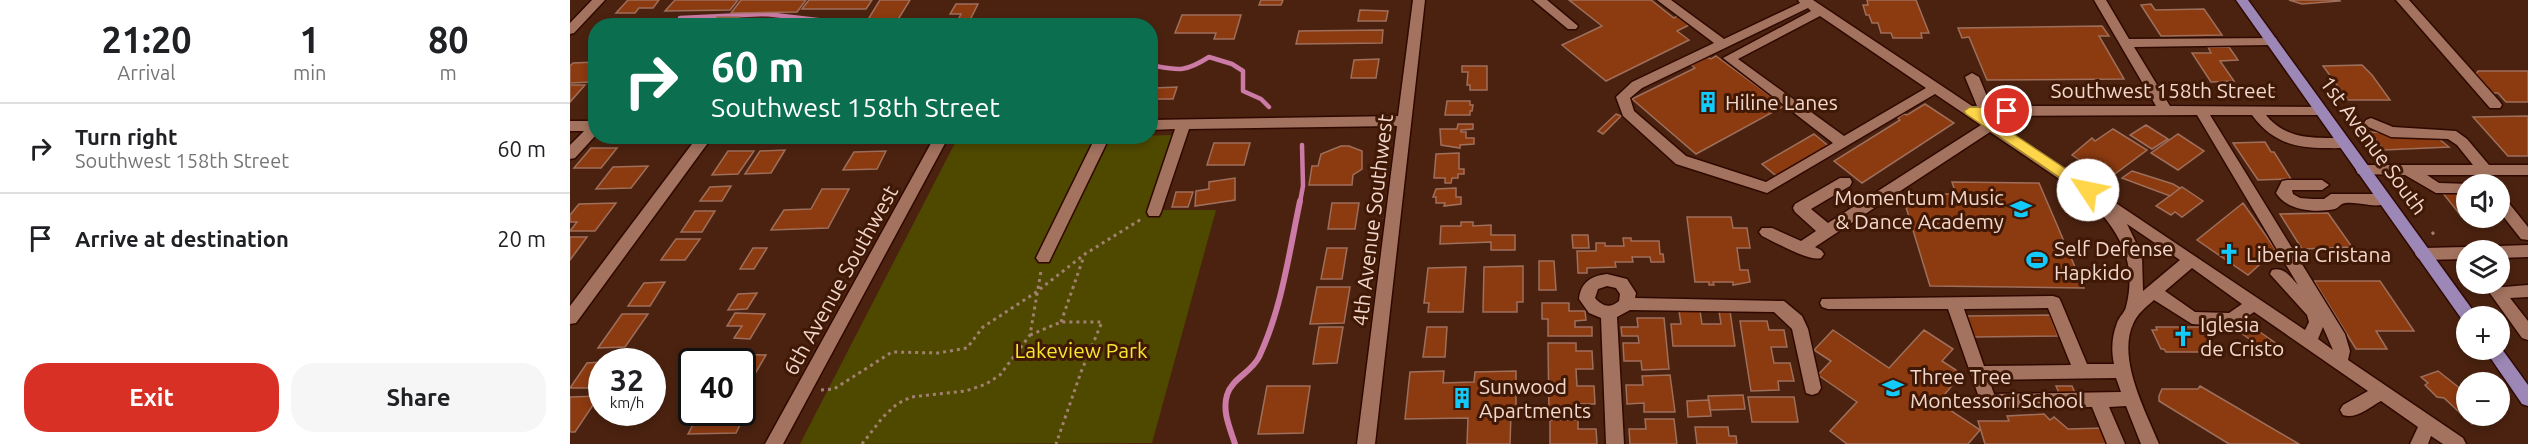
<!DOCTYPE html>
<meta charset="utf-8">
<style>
body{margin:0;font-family:Ubuntu,sans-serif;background:#f6f6f6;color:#202124;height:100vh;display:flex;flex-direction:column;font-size:22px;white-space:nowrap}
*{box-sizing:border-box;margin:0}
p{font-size:20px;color:#757577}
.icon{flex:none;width:33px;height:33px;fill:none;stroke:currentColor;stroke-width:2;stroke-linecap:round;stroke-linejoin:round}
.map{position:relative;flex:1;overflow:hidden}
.side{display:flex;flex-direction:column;background:#fff;width:570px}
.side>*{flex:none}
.banner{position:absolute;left:18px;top:18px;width:570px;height:126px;border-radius:24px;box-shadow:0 3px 9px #0003;background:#0b6e4f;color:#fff;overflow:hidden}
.tools{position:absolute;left:1886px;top:174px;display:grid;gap:12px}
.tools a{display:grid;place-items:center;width:54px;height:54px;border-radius:50%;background:#fff;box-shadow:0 3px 9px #0003;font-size:30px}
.speed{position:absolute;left:18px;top:348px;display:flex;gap:12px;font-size:30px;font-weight:700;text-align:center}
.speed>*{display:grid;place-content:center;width:78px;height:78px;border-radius:50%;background:#fff;box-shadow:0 3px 9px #0003;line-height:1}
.speed small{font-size:15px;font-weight:400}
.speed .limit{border:3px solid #111;border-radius:9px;background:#fff;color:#111}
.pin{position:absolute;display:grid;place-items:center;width:51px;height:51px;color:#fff;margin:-26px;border:3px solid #fff;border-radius:50%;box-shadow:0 2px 6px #0007}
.me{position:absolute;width:66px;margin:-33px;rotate:304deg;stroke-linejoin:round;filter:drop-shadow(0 0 4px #0008)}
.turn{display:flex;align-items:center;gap:21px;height:126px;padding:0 24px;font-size:27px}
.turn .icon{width:78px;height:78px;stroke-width:2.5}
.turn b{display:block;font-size:42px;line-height:51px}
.eta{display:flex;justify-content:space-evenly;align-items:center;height:102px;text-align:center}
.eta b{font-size:36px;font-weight:700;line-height:42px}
.button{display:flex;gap:12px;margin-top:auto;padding:12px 24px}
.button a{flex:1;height:69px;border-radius:24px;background:#d93025;color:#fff;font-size:24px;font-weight:700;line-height:69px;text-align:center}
.button a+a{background:#f6f6f6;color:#202124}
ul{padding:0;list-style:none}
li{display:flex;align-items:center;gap:18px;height:90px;padding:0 24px;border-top:2px solid #e0e0e0}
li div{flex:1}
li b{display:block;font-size:22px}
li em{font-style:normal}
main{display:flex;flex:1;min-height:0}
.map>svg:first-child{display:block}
.green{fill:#4f4900}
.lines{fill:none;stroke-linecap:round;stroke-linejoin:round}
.stream-far1{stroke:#cc7ba6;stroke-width:4.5}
.stream{stroke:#cc7ba6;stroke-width:6}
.building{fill:#8c3a10;stroke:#9e6f5b;stroke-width:1.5}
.minor-casing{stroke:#2f0900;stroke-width:3}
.major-casing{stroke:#2f0900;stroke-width:3}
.path{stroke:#a28071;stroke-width:3;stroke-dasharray:3 4;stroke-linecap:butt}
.minor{fill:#a3735f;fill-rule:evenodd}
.major{fill:#9c87b6;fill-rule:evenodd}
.route{fill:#ffd54a;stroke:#a68a30;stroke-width:1.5}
.labels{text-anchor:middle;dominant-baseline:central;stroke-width:6;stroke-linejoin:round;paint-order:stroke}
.street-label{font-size:21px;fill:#f2d7cc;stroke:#3f1806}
.poi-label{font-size:21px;fill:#f2d7cc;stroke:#3f1806;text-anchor:start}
.park-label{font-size:21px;fill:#f8e72e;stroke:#3f1806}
</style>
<main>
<section class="side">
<div class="eta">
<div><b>21:20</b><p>Arrival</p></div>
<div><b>1</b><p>min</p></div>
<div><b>80</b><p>m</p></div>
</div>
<ul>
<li><svg class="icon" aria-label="right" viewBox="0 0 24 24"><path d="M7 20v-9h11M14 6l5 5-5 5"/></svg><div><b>Turn right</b><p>Southwest 158th Street</p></div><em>60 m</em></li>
<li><svg class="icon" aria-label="arrive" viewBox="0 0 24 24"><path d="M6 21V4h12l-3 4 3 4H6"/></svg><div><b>Arrive at destination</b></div><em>20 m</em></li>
</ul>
<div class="button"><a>Exit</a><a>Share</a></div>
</section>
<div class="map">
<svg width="1958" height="444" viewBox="0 0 1958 444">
<rect width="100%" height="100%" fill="#4b2210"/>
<path class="green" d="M607,135L582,210H646L582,443L230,444L387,139Z"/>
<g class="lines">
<path class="stream-far1" d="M110,18L196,14L256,21L260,26
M580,65C608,70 614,73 639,57L662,64L673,71V91L691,99L699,107
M730,202L733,186L732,145"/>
<path class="stream" d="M665,444C660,428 652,412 657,395C662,378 681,373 689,357C712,308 719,253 730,201"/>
</g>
<path class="building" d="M58,0H89L83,8H69L65,13H46Z
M105,0H168L160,10L95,11Z
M171,0H236L227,12L161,13Z
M239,0H302L296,9H232Z
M310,0H340L324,26H294Z
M691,0H713L711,5H689Z
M999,0H1081L1104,18L1107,16L1119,25L1107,31L1119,40L1036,81L992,45L1032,26Z
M1297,0H1346L1359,33H1351L1352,38H1323L1321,33H1311L1308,23H1302L1299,15H1296L1293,5H1298Z
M1719,0H1769L1770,1L1732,4Z
M386,4H408L400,20H388L391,14H380Z
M1581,4L1585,10L1634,9L1652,35L1591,36L1571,5Z
M790,10L818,11L816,21H788Z
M612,15H671L664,39H644L646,33H605Z
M147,17H169L162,26H141Z
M35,24H87L85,26H33Z
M1532,26L1539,36H1529L1554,79L1417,80L1399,37L1392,38L1388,28Z
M813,30L812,43L726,44L729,31Z
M1638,47H1659L1668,60L1650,61L1664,81L1641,82L1622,53H1641Z
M1146,56L1214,106L1126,154L1062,99L1125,68L1121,65L1137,57L1141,59Z
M809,59L806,78H781L784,60Z
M26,62V77L21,82L0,83V66L3,63Z
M1792,65L1802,75L1820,100H1778L1753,66Z
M892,66H917V90H900V85H897L898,72H892Z
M1908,71H1958V102H1936L1928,93H1923L1906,74Z
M0,85H15L0,102Z
M607,87L603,99H580L583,88Z
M877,101H900V105H903L902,111H900V115H875Z
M1355,104L1384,123L1292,183L1264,161L1330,120L1328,118L1334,114L1337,115Z
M1046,114L1051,116L1033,134L1028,131Z
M1958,116V156H1938L1903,117Z
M888,124H903V129L891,130V132H896V138H904V144L890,145V148L871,145L870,129H887Z
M1576,125L1598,139L1582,149L1560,135Z
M1543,129L1577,150L1538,179L1502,155L1522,138L1525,141Z
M1800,132L1864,135L1879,147L1814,150Z
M1244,134L1261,148L1210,179L1192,164Z
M1608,134L1634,151L1608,170L1581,153Z
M1695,142L1701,152H1704L1721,179L1688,180L1663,143Z
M644,143H680L674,165H637Z
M771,146H779L792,151V169L783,175L782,185H739L742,166H748L751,154Z
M21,148H47L31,168H4Z
M215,150L201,173L175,174L190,151Z
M158,151H184L168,174L142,175Z
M316,151L307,169L273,170L284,152Z
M889,153V169H894V174H888V178H882L881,183H875V178H864L866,154Z
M78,166L61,188L26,189L43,167Z
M1562,171L1603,184L1610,188L1600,196L1552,178Z
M665,178V200L625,206L626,191L639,189V182Z
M1382,182L1469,183L1514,288L1360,286L1332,194H1386Z
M161,186L152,201H130L140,187Z
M1612,187L1633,201L1612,217L1605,212L1601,215L1586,206Z
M886,188V197H891V204L874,206L875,203H866V197H863L866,189Z
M252,189H279L258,228L201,230L214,210L241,209Z
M606,192H623L618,207H602Z
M1872,192H1896V217H1892Z
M46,203L25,231H0L7,222H0V215L9,204Z
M762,203H789L785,229H758Z
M1673,203L1706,250L1678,275L1627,240Z
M125,211H145L132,232H111Z
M1758,213L1782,247L1732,249L1710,214Z
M1117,217H1161L1163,228H1177L1180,248H1167L1170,270H1178L1180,282L1163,285V282H1143L1144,285H1139V282H1125Z
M891,222H903V226L921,225V235H945V250H921V242L870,244L871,226H891Z
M1002,235H1018L1019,248H1003Z
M0,237H17L0,260Z
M1053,238H1061V241H1089L1090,254H1093L1094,262H1081L1080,257H1062L1063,262H1045L1046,267L1017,268V273H1008L1007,251H1026V243H1035V246H1054Z
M106,239H130L115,260H91Z
M183,248H197L184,269H170Z
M757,248H777L772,279H751Z
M969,261H984L986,290H969Z
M953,266V302H947V312H913L914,267Z
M896,267L893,312H858L859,303H854L858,268Z
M1744,281H1810L1844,331H1806L1817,349H1786Z
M95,282L80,306H58L74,283Z
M747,287H780L774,323L740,324Z
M187,293L177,309L158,310L168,294Z
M972,303H999V311H1015L1016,320L1005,321V327H1022V336H978V319H972Z
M1109,311H1130L1132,324H1151L1149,311H1160L1165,346H1103L1101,324H1111Z
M165,313L195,314L180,339L164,338L172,326H157Z
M52,314H78L55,347L28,348Z
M1480,315L1488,336L1404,337L1397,316Z
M1067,318H1094L1099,369L1072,370L1071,361H1054L1053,343H1069L1068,336H1052L1051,327H1068Z
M1170,321H1197L1199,330H1214L1217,347H1201L1204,363H1220L1224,381H1208L1209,390L1181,391Z
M1680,325L1707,344L1698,352L1671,333Z
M749,327H773L767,363L743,364Z
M857,327H877L875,357H853Z
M1586,327H1634L1646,349H1642L1643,352H1596L1594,349H1591L1582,330H1587Z
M1263,330L1319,368L1354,330L1383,349L1372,361L1392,374L1368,402L1410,430L1398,444H1277L1260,431L1287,402L1248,375L1261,361L1244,350Z
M978,343H1006V351H1022L1023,369H1006L1007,386H1024L1025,404H1007L1008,413L979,414Z
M164,354L196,355L179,384H172V362H160Z
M32,362V388H0L17,363Z
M874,371L873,383L904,382L905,372L946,371V414H941L940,444H897L898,418L835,419L840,372Z
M1868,371L1896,393V416H1917L1918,418L1902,424L1874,398L1867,397L1855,385L1858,383L1851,377Z
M1100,375L1105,412H1074V403L1057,404L1056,385H1073L1072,376Z
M697,386H740L733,433L688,434Z
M1486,386H1502L1505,393H1489Z
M1630,386L1729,444H1659L1589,401V396L1592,389H1628Z
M1173,395L1175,409L1140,410L1138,396Z
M29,396L5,432H0V397Z
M1178,397H1224L1228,422H1182Z
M1139,400L1141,416L1118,417L1117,401Z
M130,412H171L168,417H174L166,433L118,434Z
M1474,414L1480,420L1484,417L1498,429L1535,428L1542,444H1415L1408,421H1439L1437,416Z
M1075,419H1104L1107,444H1060L1059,429H1076Z
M980,420H1008V429H1026L1027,444H980Z
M1125,427H1158L1159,436H1166L1167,444H1127Z"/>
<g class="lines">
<defs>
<path id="minor" d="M22,0H35L4,33L0,34V23Z
M843,0H855L805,444H787L827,126L619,129L591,212L589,216H579L577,212L605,129L580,130V120L828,116Z
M963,0H977L1008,26L1006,29H998Z
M1087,0H1101L1154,39L1230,3L1228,0H1243L1402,106H1407L1395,77L1402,73L1409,77L1421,106H1586L1524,0H1536L1559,39L1706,38L1707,41L1706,44L1701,45L1564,47L1600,106L1755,107L1757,110L1750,115H1696C1725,151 1771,130 1781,143L1779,146C1771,149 1763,148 1755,148C1723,148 1701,141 1682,115H1640L1775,334L1780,351L1778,360L1893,438L1896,444H1873L1861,436L1858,444H1840L1848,427L1811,401C1800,407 1785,420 1773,415L1770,410L1773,405L1798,391L1684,312L1662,327L1622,324L1584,300C1576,307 1567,314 1563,324C1547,359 1576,412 1589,444H1571L1556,406L1539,407L1555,444H1537L1522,407L1418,408L1412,406L1378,309H1258L1252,307L1250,303L1252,299L1483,296L1489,298L1491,302L1517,364H1544C1541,350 1542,336 1547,323C1549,317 1555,312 1556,307C1566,268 1554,240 1530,212L1529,206L1420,132L1245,247L1251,250L1254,254L1251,258C1239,262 1205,242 1192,236L1189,232L1192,228H1202L1231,241L1246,231L1225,212L1223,208L1225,204L1270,178H1280L1282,182L1280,186L1241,209L1258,223L1411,125L1365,94L1197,193L1106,164L1053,116L1046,97L1062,82L1144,43ZM1238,8L1241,11L1153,58L1263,143L1196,182L1116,156L1064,111L1060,98L1072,88ZM1250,16L1356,88L1274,136L1168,59ZM1627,115L1728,285C1720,277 1714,266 1702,270L1700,274L1737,315L1739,322L1735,330L1416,116ZM1557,224L1610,260L1573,291L1572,255ZM1622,268L1672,304L1659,313L1625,312L1595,291ZM1478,308L1501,365L1414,366L1394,309ZM1753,327L1763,350L1748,339ZM1546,378L1551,392L1424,394L1419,380Z
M1826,0H1839L1930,102L1932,105L1930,108H1920Z
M1801,118L1823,127L1886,131L1897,139L1919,165H1958V175H1857L1869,183L1901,184H1896V193H1866L1835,175L1788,174L1786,170L1788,166L1793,165H1903L1887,145L1878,139L1821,137L1796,126L1794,123L1796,120Z
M0,121H26V135L5,158L0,159V145L14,131H0Z
M128,136H143L6,323L0,324V306Z
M365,136H379L213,444H195Z
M526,136H540L479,262H469L466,258Z
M1717,180H1752L1759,185L1752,190H1722L1723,194L1730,198L1743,199H1754L1761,194H1814L1821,199C1812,213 1786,199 1772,204C1770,205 1768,208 1765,209C1746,213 1717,211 1706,193L1712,181Z
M1929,196L1934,197L1958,227V240L1951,239L1929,211Z
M1958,245V257L1929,258V250H1922L1929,246Z
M1896,247L1902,250H1896V259L1853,260L1848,258L1845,254L1848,250L1853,248Z
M1037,274L1057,279L1066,293L1065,298L1214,301L1232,316L1238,329L1251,388L1248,393L1242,395L1236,393L1222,329L1204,312L1060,310L1047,317L1054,444H1036L1031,318L1019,313L1009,299C1011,282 1021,276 1037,274ZM1037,286L1046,288L1050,294L1049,301C1040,309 1032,306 1025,298L1028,289Z
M1958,285V297L1940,298L1958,321V340L1952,338L1919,292L1921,288Z"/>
<path id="major" d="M1666,0H1678L1907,316H1896V321H1893Z
M1929,345L1958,385V406L1952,404L1915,350H1929Z"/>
</defs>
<use href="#minor" class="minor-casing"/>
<use href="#major" class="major-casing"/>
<path class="path" d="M1703,89L1706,92
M1862,232L1866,237
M491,322L514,256
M460,335L491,322H532L511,372L486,444
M251,390L264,389L322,352L368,353L397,348L413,327L465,293L515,254L573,218
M292,444L313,417L327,404L341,397L396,391L416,384L430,375L460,335L471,271"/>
<use href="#minor" class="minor"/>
<use href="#major" class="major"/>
</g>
<path class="route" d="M1400,107L1441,108L1443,111L1437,115H1415L1523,187L1525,190L1523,194H1514L1396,114L1394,111Z"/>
<defs>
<symbol id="building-bare" viewBox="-9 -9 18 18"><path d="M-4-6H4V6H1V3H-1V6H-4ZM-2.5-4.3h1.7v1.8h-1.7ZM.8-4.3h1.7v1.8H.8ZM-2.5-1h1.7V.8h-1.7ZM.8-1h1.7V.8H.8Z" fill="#12cafb" stroke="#3f1806" stroke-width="2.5" paint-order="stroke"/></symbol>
<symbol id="school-bare" viewBox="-9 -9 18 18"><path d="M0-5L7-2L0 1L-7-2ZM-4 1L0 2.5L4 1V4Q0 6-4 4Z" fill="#12cafb" stroke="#3f1806" stroke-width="2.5" paint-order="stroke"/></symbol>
<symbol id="church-bare" viewBox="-9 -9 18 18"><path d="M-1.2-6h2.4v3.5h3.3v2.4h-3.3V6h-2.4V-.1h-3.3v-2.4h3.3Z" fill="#12cafb" stroke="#3f1806" stroke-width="2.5" paint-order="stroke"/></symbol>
<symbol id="stadium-bare" viewBox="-9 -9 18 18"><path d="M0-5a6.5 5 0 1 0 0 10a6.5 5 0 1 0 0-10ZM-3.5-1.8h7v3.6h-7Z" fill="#12cafb" stroke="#3f1806" stroke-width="2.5" paint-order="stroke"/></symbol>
</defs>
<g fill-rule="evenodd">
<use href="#building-bare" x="1123" y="87" width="30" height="30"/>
<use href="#school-bare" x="1436" y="194" width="30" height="30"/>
<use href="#church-bare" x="1644" y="239" width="30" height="30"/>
<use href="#stadium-bare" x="1452" y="245" width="30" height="30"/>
<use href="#church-bare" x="1598" y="321" width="30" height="30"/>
<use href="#school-bare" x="1308" y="373" width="30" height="30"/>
<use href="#building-bare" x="877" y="383" width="30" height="30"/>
</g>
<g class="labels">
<g class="street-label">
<text x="1593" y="90">Southwest 158th Street</text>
<text transform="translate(1804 145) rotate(54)">1st Avenue South</text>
<text transform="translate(802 220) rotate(-83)">4th Avenue Southwest</text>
<text transform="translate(270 280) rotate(-61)">6th Avenue Southwest</text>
</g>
<g class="poi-label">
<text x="1155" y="102">Hiline Lanes</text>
<text x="1434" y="197" text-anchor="end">Momentum Music<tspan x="1434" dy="24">&amp; Dance Academy</tspan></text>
<text x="1484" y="248">Self Defense<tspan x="1484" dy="24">Hapkido</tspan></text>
<text x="1676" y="254">Liberia Cristana</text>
<text x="1630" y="324">Iglesia<tspan x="1630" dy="24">de Cristo</tspan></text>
<text x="1340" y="376">Three Tree<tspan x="1340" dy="24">Montessori School</tspan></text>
<text x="909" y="386">Sunwood<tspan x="909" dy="24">Apartments</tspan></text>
</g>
<g class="park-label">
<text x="511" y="350">Lakeview Park</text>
</g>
</g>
</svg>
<div class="tools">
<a><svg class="icon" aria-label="sound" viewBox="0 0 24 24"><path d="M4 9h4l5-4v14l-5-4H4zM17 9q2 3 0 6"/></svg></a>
<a><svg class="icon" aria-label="layers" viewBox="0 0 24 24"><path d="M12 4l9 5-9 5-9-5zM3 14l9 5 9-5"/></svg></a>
<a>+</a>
<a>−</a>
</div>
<div class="speed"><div>32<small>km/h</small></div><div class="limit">40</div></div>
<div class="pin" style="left:1437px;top:111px;background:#d93025"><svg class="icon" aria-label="arrive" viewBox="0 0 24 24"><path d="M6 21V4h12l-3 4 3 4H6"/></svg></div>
<svg class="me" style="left:1518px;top:190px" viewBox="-20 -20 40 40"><circle r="19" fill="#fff"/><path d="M0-13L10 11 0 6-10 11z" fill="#ffd54a"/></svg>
<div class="banner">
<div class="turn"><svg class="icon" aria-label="right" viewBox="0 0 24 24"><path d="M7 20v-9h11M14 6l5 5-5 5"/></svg><div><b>60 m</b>Southwest 158th Street</div></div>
</div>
</div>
</main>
